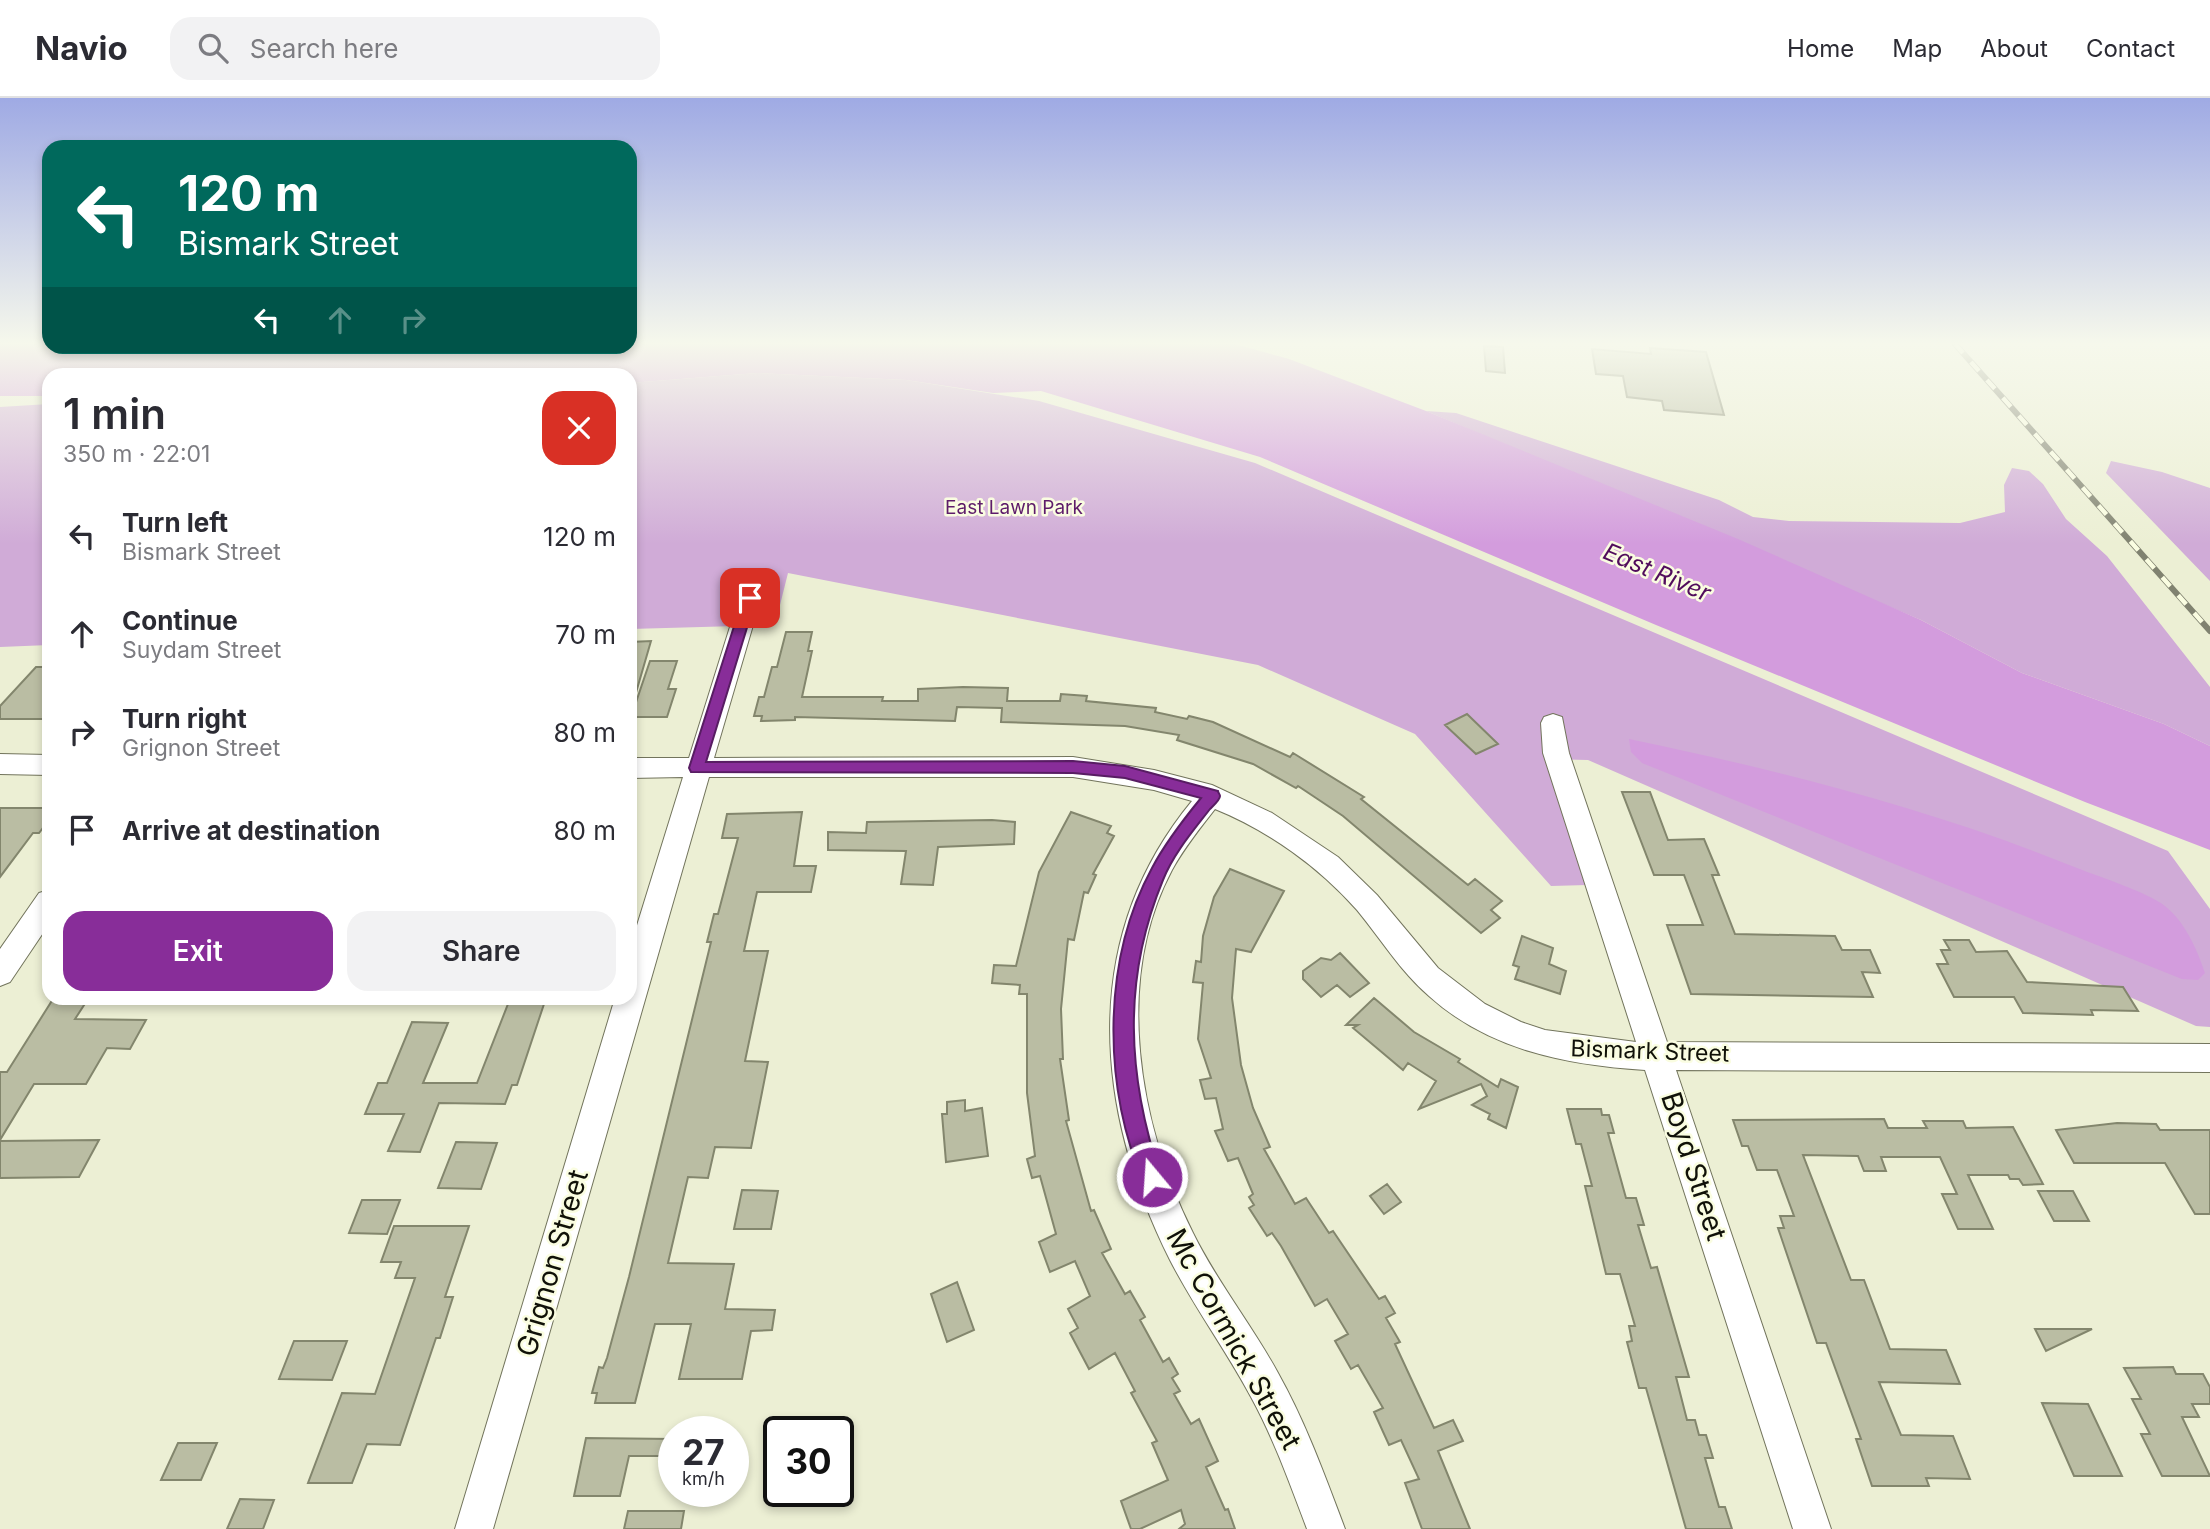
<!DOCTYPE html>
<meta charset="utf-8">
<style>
body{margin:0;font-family:Inter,sans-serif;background:#f2f2f3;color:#2b2b33;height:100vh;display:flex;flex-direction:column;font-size:26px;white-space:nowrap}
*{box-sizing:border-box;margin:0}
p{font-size:23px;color:#7c7c81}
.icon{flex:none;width:38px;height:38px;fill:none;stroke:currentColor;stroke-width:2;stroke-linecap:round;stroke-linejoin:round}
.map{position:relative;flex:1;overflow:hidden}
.drawer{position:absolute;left:42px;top:270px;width:595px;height:637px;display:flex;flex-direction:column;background:#fff;border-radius:21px;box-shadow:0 4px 10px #0003}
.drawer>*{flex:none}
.banner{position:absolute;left:42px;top:42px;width:595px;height:214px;border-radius:21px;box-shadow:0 4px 10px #0003;background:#00695c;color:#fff;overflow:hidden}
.speed{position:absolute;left:658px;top:1318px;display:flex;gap:14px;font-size:35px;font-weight:700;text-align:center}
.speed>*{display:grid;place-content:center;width:91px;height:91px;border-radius:50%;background:#fff;box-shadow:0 4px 10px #0003;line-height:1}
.speed small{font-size:18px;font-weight:400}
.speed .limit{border:4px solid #111;border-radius:10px;background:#fff;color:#111}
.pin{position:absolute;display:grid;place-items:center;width:60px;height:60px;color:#fff;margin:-30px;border-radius:14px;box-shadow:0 4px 10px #0006}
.me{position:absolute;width:77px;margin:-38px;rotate:342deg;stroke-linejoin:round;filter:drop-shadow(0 0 5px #0008)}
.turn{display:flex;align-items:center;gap:24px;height:147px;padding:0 21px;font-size:32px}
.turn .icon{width:91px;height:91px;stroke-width:2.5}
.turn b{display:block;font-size:49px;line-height:60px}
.lanes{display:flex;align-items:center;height:66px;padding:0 21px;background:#0003;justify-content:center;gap:35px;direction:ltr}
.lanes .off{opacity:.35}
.round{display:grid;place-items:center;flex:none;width:74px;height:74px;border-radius:21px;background:#f2f2f3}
.overview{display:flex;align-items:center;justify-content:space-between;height:119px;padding:0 21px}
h1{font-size:42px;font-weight:600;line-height:52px}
.cta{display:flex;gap:14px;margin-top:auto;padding:14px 21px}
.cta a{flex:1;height:80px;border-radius:21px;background:#882d99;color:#fff;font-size:28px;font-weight:600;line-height:80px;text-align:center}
.cta a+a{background:#f2f2f3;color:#2b2b33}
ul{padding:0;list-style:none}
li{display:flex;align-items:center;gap:21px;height:98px;padding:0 21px}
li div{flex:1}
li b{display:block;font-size:26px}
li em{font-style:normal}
header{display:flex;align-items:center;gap:42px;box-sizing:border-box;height:98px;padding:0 35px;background:#fff;border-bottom:2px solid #e1e1e2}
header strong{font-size:33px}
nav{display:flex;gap:38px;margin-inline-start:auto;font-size:24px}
.search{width:490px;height:63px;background:#f2f2f3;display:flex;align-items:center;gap:18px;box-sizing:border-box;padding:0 24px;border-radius:21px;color:#7c7c81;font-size:26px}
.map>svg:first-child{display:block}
.green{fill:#d0abd7}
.water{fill:#d39cdd}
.building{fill:#babda3;stroke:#83866d;stroke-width:2}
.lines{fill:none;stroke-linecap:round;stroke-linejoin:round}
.street-casing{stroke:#72745c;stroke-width:2}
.street{fill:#fff;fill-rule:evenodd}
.rail-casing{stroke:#808270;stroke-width:6}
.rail{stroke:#fafde1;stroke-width:4.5;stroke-dasharray:12;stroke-linecap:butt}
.route{fill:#882d99;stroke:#581d63;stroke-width:2}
.labels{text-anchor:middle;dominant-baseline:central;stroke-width:5;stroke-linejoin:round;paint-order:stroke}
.far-park-label{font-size:19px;fill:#5e1c6a;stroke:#fafde1}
.street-label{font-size:23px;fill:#101108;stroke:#fafde1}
.water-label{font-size:24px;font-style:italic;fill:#510c5c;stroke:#fafde1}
.near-street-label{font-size:28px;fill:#101108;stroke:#fafde1}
</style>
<header>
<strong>Navio</strong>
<div class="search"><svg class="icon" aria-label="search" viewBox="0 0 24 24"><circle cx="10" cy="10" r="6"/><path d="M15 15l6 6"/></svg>Search here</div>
<nav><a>Home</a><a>Map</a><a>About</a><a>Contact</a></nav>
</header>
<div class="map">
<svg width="2210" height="1431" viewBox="0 0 2210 1431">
<rect width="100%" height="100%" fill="#ecefd4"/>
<path class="green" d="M757,275L906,282L1039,303L1255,365L2168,753L2210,811V929L2196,928L1588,662L1546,661L1587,787L1551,788L1415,636L1258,567L788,475L775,527L630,531V285Z
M49,306V547L0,549V309Z
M1426,313L1456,315L1719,402L1753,419L1789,423L1960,425L2005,414L2004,387L2012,370L2029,373L2043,386L2066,421L2107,458L2210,589V648L2164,626L2022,575L1921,522Z
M2111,363L2162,374L2210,390V483L2106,375Z"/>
<path class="water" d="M0,246H1235L1289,261L1426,313L1738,441L1921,522L2022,575L2164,626L2210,648V752L2085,704L1656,527L1260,359L1041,293L993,295L906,282L757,275L630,285V276H49V298H0Z
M1629,641C1783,673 1932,711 2077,770C2100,779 2147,794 2165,808C2185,824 2197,851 2205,875L2198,882L2182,881L1642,665L1631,654Z"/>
<path class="building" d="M1484,248L1503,249L1505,275L1486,273Z
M1650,250L1706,254L1724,317L1664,312L1662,303L1627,299L1623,278L1596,276L1592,251L1651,256Z
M786,534H812L808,553H812L802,599H883L882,603H918V591L963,589L1008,590L1007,603H1060L1061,596L1087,598L1086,603L1156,610L1155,614L1187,621L1189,618L1213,624L1290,659L1293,655L1364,699L1361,701L1468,787L1475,781L1502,803L1491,812L1500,820L1481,835L1343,718L1298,688L1296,690L1253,666L1177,642L1179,637L1125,628L1001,624L1002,610L957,609L955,623L795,619V622L761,623L762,618H754L759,599H764L772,569H777Z
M651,543L635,598L630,597V544Z
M650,563H677L668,591H676L667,619H631Z
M36,569H49V621H0V608Z
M1467,616L1498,646L1476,656L1445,627Z
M1622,694H1650L1668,742L1704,741L1719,777H1712L1735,836L1835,838L1842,852H1870L1880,875L1862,874L1873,899L1691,896L1667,827H1703L1684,777H1654Z
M0,710H49V722L39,735H33L0,779Z
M802,714L794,768H816L811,794H757L744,853H768L745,963L768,964L751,1050L715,1049L708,1080L688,1079L668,1165L734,1166L725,1211L775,1212L772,1232L751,1233L742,1281H679L691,1226H655L635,1305H595L597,1295H592L599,1269L603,1270L607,1260L629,1179L711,844H707L714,816H718L738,740H722L727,716Z
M1071,714L1111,728L1107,735L1114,738L1093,776L1096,777L1088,795L1084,794L1074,842L1068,841L1061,911L1063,961H1060L1069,1022L1066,1023L1091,1113L1094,1112L1111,1151L1102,1155L1125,1196L1130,1193L1145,1219L1140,1222L1163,1264L1169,1260L1178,1276L1172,1280L1180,1293L1174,1296L1191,1326L1199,1321L1218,1363L1206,1369L1225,1412L1228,1411L1235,1431H1179L1185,1426L1181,1412L1140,1431H1131L1121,1403L1168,1382L1152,1345L1157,1343L1131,1295L1135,1293L1115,1255L1089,1271L1070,1235L1078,1230L1068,1211L1090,1198L1075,1163L1050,1174L1039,1144L1056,1136L1040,1078L1032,1080L1027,1061L1035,1058L1027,995V896H1019L1020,887L992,885L994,867L1016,868L1039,774Z
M992,722L1015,724L1014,746L938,749L933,787L901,786L906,753L828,752V734L866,735L867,724Z
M1230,771L1284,793L1251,854L1236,851L1232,900L1241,967L1253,1010L1270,1049L1264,1051L1295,1106L1306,1100L1329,1135L1333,1133L1379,1201L1385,1198L1395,1215L1386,1220L1400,1244L1395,1246L1434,1330L1453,1322L1463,1343L1438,1353L1470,1431H1422L1405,1385L1419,1381L1401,1342L1389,1347L1374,1314L1383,1310L1358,1267L1351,1271L1335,1243L1348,1236L1327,1201L1315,1208L1281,1148L1272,1135L1267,1138L1249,1110L1254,1107L1249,1099L1253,1096L1238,1060L1228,1063L1215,1033L1223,1031L1216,1000L1205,1001L1200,982L1211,980L1198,941L1203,885L1193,884L1196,863L1201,864L1203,838L1214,799Z
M1522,838L1553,850L1549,866L1566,873L1560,896L1515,881L1519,869L1513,867Z
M1944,842H1969L1976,854L2007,853L2027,884L2123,889L2138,913L2091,912L2093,917L2023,915L2014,899H1954L1937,866H1948L1941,852H1950Z
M1340,855L1369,885L1350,899L1337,887L1321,899L1303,881V873L1321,860L1331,862Z
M1374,900L1414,934L1460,961L1458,964L1498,989L1501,981L1518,989L1506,1030L1488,1021L1490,1016L1472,1007L1487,998L1481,986L1419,1011L1436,983L1408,965L1403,972L1353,930L1358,927H1346Z
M53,901H88L75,921L146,922L130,951L107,950L86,986H34L0,1042V974H7Z
M508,906H544L517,987H512L505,1006L439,1005L420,1054L388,1053L404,1016H365L378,985H387L412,924L448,925L423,985H477Z
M965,1002V1013L982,1010L988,1058L946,1064L942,1016H947V1004Z
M1567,1011H1601L1602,1017H1609L1614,1035H1608L1626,1100H1636L1644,1127H1638L1651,1170L1657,1169L1689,1279H1676L1687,1322H1695L1699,1337H1706L1713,1360H1705L1719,1409H1725L1732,1431H1686L1646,1290H1639L1627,1244L1632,1243L1629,1228H1635L1620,1176H1606L1585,1088H1592L1581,1046H1576Z
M1884,1021L1888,1030H1927L1923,1023H1963L1966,1030L2013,1029L2043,1086L2023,1087L2019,1081H2010L2008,1077H1968L1993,1131H1958L1942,1096H1957L1940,1059H1881L1886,1073H1864L1858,1058L1803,1057L1851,1182H1864L1890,1251L1946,1252L1960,1286L1879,1284L1901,1337L1953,1338L1970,1381L1926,1380L1929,1388H1872L1856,1341H1861L1826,1245H1817L1778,1130H1784L1780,1118H1794L1777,1072H1757L1748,1048H1742L1733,1022Z
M2117,1025L2156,1026L2160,1032H2210V1116H2195L2165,1065H2074L2056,1032Z
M99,1042L79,1079L0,1080V1043Z
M456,1044L497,1045L481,1091L438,1090Z
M1387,1086L1401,1104L1384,1116L1370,1098Z
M742,1092L778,1093L771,1131H734Z
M2038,1093H2073L2089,1123H2054Z
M362,1102H400L387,1136L349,1135Z
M394,1128H469L445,1199H453L440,1240H436L400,1347L367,1346L352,1385H308L342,1295L375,1296L415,1180H395L401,1164H381Z
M957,1184L974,1232L947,1244L931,1196Z
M2035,1231H2092L2046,1253Z
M294,1243H347L332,1282L279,1281Z
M2173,1269L2176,1276H2203L2210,1289V1306H2192L2199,1319H2182L2210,1378H2162L2141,1336H2150L2132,1301H2141L2124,1270Z
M2042,1305L2088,1306L2122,1378H2074Z
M586,1340L674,1341V1358H629L620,1398H574Z
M178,1345H217L201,1382H161Z
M240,1401L274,1402L263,1431H227Z
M628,1413H684L681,1431H624Z"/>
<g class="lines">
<defs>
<path id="street" d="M750,493L758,495L761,500L714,660L1073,659L1154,672L1212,687L1272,715L1338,759L1377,797L1438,870L1485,906L1521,924L1545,932L1636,944L1543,655L1541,625L1544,619L1553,616L1562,619L1569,655L1667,944L2210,946V974L1676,972L1831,1431H1793L1645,972C1566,967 1489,952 1429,898C1400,873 1381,841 1357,812C1319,769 1269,733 1215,711C1200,730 1184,750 1172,772C1113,883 1139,1027 1193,1135C1217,1184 1252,1227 1278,1275C1306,1325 1325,1378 1345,1431H1307C1290,1386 1274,1341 1251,1299C1226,1252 1194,1209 1170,1162C1094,1010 1079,840 1192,703L1154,692L1073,679H709L493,1431H455L615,900H630V850L683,679L630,680V660H689L739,500L742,495Z
M0,656L49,657V677L0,676Z
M49,792V826L10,884L0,888V851L39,795Z"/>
</defs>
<use href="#street" class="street-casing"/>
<use href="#street" class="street"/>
<defs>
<path id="rail" d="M1955,246L2210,533"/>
</defs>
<use href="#rail" class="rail-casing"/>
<use href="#rail" class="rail"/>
</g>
<linearGradient id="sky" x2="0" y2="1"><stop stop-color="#9faae4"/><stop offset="0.55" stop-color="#f6f8ec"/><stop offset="1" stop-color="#f6f8ec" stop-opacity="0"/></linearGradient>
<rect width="2210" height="446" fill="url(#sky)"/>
<path class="route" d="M750,495L756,500L706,664L1073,663L1125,668L1218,693C1218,695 1220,696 1220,698C1220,702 1213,708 1210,711C1193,733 1174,755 1163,782C1122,881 1127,979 1161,1079L1159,1086L1152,1089L1144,1086C1103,989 1101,864 1152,770C1165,745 1183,722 1201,700L1125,680L1073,675L691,674L689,670L743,500Z"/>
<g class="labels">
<g class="far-park-label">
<text x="1014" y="409">East Lawn Park</text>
</g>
<g class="street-label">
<text transform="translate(1650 953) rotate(2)">Bismark Street</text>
</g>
<g class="water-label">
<text transform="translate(1657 474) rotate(23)">East River</text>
</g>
<g class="near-street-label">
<text transform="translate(1694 1068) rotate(72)">Boyd Street</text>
<text transform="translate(552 1165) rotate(-74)">Grignon Street</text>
<text transform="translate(1234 1241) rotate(61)">Mc Cormick Street</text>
</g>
</g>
</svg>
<div class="speed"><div>27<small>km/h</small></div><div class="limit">30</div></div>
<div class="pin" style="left:750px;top:500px;background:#d93025"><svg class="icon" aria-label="arrive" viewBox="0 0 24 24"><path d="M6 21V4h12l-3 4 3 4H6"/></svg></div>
<svg class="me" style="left:1152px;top:1079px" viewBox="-20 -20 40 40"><circle r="17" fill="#882d99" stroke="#fff" stroke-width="3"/><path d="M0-11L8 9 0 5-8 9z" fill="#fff"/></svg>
<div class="banner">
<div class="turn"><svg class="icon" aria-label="left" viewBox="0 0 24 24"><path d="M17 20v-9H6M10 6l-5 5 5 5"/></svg><div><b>120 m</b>Bismark Street</div></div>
<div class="lanes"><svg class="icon" aria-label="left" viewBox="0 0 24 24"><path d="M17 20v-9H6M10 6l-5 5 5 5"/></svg><svg class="icon off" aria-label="ahead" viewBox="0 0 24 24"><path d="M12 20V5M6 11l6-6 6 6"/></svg><svg class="icon off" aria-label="right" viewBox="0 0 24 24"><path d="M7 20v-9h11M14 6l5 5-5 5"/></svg></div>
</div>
<section class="drawer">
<div class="overview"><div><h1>1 min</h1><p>350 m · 22:01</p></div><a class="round" style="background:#d93025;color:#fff"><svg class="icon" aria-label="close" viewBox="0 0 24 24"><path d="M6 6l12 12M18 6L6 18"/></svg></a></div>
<ul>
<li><svg class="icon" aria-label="left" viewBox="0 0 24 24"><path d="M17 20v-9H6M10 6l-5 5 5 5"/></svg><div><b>Turn left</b><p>Bismark Street</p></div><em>120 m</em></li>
<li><svg class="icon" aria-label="ahead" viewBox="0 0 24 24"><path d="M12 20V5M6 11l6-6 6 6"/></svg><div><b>Continue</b><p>Suydam Street</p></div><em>70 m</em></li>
<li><svg class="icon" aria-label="right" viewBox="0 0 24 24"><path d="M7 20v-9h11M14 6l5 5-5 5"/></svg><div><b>Turn right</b><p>Grignon Street</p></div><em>80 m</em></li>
<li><svg class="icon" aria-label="arrive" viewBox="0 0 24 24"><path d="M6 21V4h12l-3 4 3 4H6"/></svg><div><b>Arrive at destination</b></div><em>80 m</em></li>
</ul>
<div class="cta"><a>Exit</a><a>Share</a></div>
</section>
</div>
